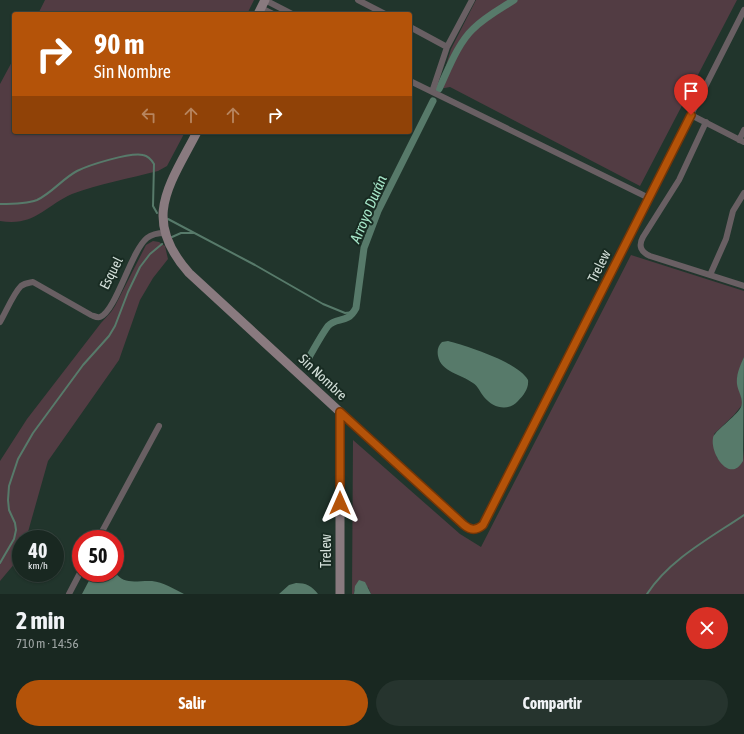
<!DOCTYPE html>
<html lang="es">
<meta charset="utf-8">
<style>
body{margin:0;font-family:"Asap Condensed",sans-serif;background:#26342e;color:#f1f3f6;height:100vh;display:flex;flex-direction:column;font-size:15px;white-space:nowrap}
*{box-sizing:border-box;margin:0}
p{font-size:13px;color:#9fa6a5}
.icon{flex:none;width:22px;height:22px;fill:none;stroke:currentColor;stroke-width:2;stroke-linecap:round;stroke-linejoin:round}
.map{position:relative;height:594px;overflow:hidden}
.panel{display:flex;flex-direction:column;background:#192821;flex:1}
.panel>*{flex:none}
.banner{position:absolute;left:12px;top:12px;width:400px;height:122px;border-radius:4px;box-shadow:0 1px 3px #0004,0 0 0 1px #37443f;background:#b45309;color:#fff;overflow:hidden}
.speed{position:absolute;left:12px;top:530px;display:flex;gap:8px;font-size:20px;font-weight:700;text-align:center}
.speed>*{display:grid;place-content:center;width:52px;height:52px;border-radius:50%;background:#192821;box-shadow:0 1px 3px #0004,0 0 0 1px #37443f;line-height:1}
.speed small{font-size:10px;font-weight:400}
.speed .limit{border:6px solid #d22;background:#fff;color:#111}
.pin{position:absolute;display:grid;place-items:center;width:34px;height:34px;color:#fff;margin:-41px -17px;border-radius:50% 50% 50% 0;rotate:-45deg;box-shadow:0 0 4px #0007}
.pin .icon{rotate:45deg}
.me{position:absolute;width:44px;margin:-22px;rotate:0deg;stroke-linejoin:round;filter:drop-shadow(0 0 3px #0008)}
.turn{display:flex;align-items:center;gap:14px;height:84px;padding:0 16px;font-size:18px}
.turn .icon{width:52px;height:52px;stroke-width:2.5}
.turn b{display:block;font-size:28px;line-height:34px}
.lanes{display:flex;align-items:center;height:38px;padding:0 16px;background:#0003;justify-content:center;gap:20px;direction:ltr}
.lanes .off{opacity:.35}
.round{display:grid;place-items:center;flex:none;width:42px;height:42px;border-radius:21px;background:#26342e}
.summary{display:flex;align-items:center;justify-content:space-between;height:68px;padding:0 16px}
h1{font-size:24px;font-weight:700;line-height:30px}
.cta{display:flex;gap:8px;margin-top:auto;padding:8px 16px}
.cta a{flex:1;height:46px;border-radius:24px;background:#b45309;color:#fff;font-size:16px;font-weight:700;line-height:46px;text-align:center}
.cta a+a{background:#26342e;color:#f1f3f6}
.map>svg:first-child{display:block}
.green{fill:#523c43}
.water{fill:#577a6a}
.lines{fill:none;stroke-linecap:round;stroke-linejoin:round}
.stream{stroke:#577a6a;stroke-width:2}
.canal{stroke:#577a6a;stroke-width:7}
.minor{stroke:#695f63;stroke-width:6}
.secondary{stroke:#897a7f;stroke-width:9}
.route-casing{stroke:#753606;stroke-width:10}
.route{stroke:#b45309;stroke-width:7}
.labels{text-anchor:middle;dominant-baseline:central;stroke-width:4;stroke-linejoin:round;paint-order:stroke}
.street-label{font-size:14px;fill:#d4e0da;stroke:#182b22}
.water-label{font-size:15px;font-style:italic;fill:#a7e7c9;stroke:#182b22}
</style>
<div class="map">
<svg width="744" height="594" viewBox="0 0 744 594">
<rect width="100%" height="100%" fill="#21352c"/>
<path class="green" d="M45,0H254L247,14H38Z
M476,0H737L640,186L450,87L439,89L451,49Z
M14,58V132H185L167,166L158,171C131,178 98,184 72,194C45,206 34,227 0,221V84Z
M153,241L159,242L165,246L168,259L153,278L140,300L119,360L48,461L26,539H21V556L0,581V461L27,419L101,323L111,312L115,306L144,249L146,245Z
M631,255L744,291V357L737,378L742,400V405L734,415L714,434L717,458L743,461L744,450V594H371L368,587L354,590V594H352L353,440L460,534L481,547Z"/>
<path class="water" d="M448,341C467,346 518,362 528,380C529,388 524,395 518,401C508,412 493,408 484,397C480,392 478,386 473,383C461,374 441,372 438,356C437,350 438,346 442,342Z
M744,357L743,461C730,484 710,454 713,438C714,431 736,417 741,407C744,399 738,392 737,384C736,375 740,366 744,357Z
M115,572C124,586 138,580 152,581C163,582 174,589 184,594H82L93,573H115Z
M359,580L365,582L371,594H354L355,586Z
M296,583C306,583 312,586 318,594H279L289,585Z"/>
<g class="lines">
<path class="stream" d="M0,204C12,204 26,204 37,200C52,193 62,179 77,171C89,165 130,152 143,155C148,156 151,159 154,164L153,206L157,213
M168,219L255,265L323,304L345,313L354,312
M172,237L181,233H193
M0,563L14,539L16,530L15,523L9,510L8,500L9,486L18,459L33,433L83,365L109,336L115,326L128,292L140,267L150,254L162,244
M647,594C670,559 710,538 744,515"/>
<path class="canal" d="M439,89C448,70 458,43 473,29C485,17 500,9 514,0
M307,361C312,352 322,334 328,326C337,316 347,325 356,308L364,248L378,211L433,101"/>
<path class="minor" d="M265,0L292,14
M358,0L385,14
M261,8L273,14
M410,27L447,47
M410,81L649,198
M432,92L447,47L472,0
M691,115L744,142
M706,122L679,180L643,237C638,246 641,252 650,256L744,286
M739,140L744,130
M710,275L726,239L733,211L744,193
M0,322C6,312 13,294 21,286C25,283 28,283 33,282L91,315C94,316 97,318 100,317C116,311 131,251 147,238C152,234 159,233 165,233
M340,412L464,525C470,530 476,531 483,525L744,10
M98,539L159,426
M69,594L81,571"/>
<path class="secondary" d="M258,14L265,0
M197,132C169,186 141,219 189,273L340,412V594"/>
</g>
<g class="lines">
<defs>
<path id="route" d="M340,503V412L464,525C470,530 476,531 483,525L691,115"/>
</defs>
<use href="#route" class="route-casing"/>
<use href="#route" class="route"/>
</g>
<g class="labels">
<g class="street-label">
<text transform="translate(599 266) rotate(-63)">Trelew</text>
<text transform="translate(111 273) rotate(-63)">Esquel</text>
<text transform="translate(323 377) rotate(43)">Sin Nombre</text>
<text transform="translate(326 551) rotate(-90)">Trelew</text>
</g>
<g class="water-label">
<text transform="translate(368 209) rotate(-67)">Arroyo Durán</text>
</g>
</g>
</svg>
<div class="speed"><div>40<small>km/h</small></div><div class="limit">50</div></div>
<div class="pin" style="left:691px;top:115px;background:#d93025"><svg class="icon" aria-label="arrive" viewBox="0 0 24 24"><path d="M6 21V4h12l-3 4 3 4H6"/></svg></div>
<svg class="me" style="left:340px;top:503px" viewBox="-20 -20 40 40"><path d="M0-17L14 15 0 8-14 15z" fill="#b45309" stroke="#fff" stroke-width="4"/></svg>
<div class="banner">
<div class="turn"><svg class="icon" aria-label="right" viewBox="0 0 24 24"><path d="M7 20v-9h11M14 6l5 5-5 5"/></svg><div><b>90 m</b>Sin Nombre</div></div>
<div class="lanes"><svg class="icon off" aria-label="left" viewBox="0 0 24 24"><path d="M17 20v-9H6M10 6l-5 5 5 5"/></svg><svg class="icon off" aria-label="ahead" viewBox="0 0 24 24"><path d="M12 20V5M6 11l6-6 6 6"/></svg><svg class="icon off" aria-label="ahead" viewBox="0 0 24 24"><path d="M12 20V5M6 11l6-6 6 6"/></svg><svg class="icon" aria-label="right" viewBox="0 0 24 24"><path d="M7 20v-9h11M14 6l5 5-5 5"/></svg></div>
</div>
</div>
<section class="panel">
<div class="summary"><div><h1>2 min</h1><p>710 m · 14:56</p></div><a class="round" style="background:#d93025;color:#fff"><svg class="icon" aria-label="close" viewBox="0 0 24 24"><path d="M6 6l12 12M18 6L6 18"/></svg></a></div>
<div class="cta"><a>Salir</a><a>Compartir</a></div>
</section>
